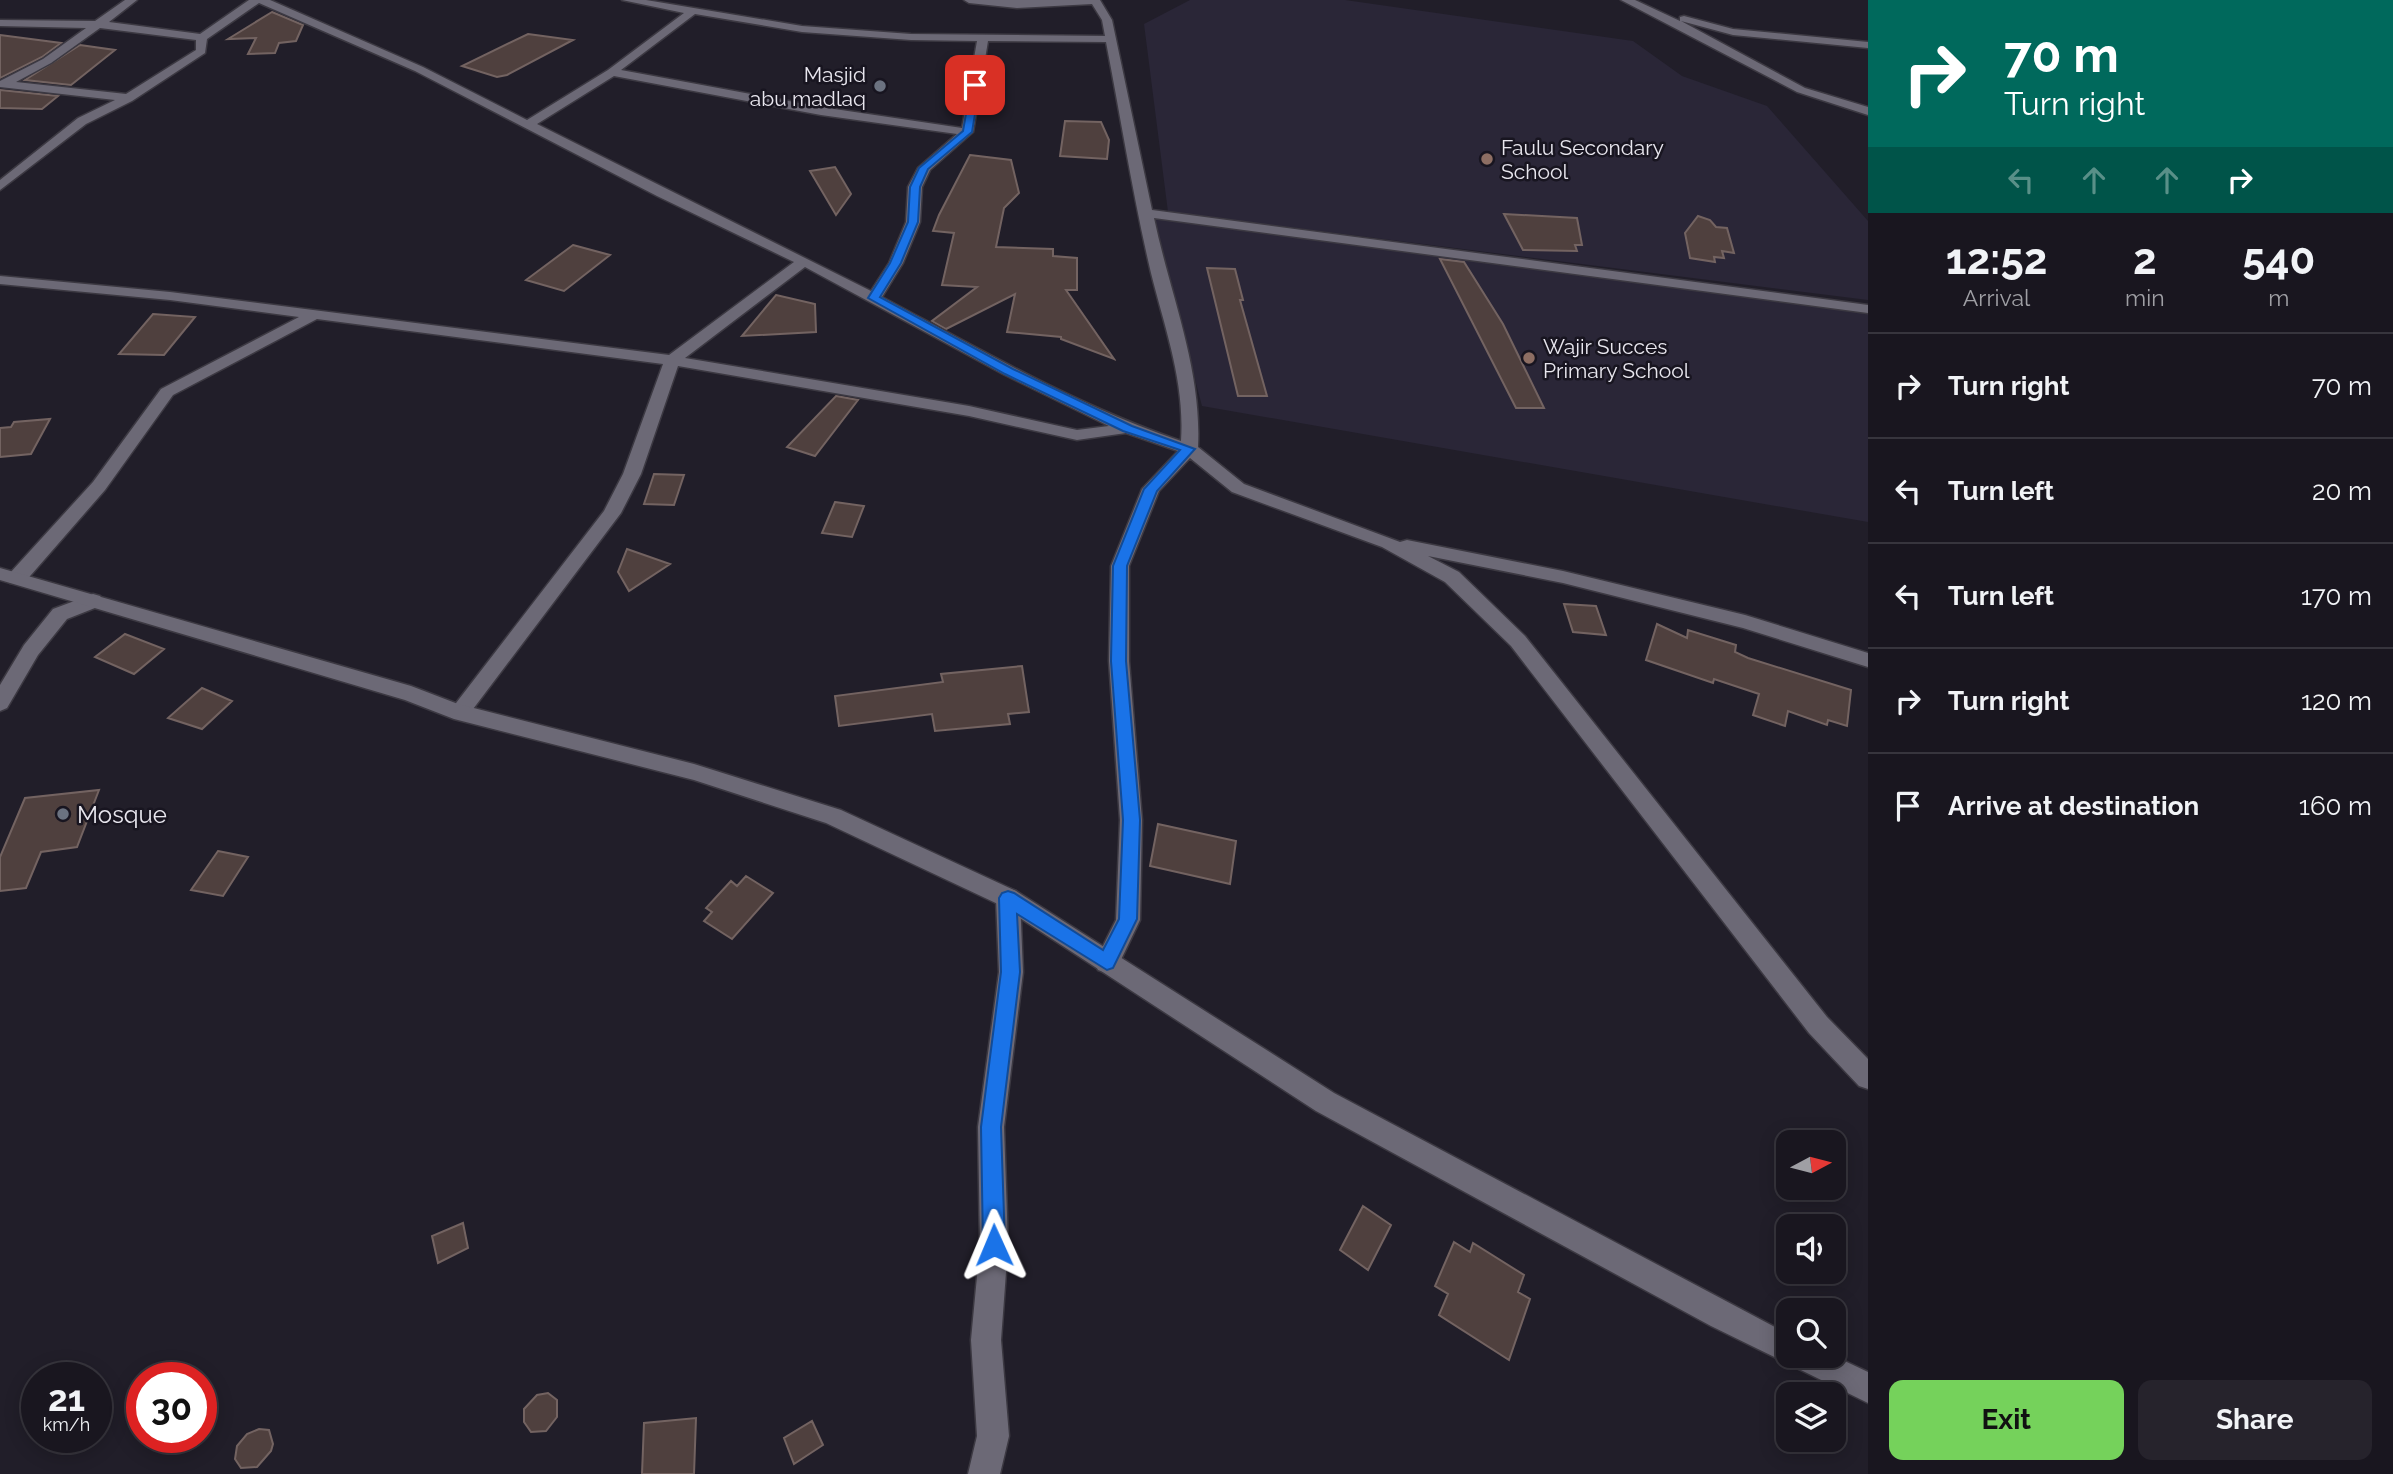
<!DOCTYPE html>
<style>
body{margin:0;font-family:Raleway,sans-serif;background:#26232c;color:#f1f3f6;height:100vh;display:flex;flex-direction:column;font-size:26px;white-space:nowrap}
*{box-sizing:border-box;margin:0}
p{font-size:23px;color:#9f9fa4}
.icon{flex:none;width:38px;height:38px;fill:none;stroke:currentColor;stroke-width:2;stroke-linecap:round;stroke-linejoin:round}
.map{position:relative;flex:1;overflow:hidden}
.drawer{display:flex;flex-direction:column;background:#19161f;width:525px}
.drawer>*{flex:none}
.guide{background:#00695c;color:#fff;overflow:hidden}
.needle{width:46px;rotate:83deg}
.fabs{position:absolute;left:1776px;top:1130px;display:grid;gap:14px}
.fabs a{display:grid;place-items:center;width:70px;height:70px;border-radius:14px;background:#19161f;box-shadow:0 4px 18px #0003,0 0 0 2px #37353d;font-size:35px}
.speed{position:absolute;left:21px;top:1362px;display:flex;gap:14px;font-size:35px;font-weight:700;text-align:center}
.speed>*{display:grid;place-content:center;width:91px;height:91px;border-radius:50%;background:#19161f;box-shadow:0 4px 18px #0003,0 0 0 2px #37353d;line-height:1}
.speed small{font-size:18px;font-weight:400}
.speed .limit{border:10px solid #d22;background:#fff;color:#111}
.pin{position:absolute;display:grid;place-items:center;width:60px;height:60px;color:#fff;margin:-30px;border-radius:14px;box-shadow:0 4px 10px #0006}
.me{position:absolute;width:77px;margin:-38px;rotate:359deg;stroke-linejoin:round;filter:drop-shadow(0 0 5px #0008)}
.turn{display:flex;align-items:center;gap:24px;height:147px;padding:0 21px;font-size:32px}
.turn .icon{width:91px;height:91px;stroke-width:2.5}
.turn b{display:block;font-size:49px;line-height:60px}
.lanes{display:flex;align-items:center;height:66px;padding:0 21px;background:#0003;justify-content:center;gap:35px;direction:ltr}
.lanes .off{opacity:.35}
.eta{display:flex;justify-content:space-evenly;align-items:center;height:119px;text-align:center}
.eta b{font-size:42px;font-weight:700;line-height:49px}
.action{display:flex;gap:14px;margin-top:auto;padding:14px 21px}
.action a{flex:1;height:80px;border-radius:14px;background:#75d25b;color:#111;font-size:28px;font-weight:700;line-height:80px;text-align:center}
.action a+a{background:#26232c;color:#f1f3f6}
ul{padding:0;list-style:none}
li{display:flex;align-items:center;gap:21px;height:105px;padding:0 21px;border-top:2px solid #37353d}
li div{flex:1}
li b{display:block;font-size:26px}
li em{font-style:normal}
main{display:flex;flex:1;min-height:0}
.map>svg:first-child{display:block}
.built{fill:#2a2637}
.building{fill:#4f403e;stroke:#736361;stroke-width:2}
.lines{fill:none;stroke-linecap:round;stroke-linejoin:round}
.minor-casing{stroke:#3c3942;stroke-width:3}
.tertiary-casing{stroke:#3c3942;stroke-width:3}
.minor{fill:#6c6976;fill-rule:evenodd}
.tertiary{fill:#6c6976;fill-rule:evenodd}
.route{fill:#1a73e8;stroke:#114b97;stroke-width:2}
.worship-dot{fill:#6b7280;stroke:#181520;stroke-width:2.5}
.education-dot{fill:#8d6e63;stroke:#181520;stroke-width:2.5}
.labels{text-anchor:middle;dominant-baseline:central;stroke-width:5;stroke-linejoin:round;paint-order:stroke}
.far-poi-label{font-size:21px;fill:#e8e6ee;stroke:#181520;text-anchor:start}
.poi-label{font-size:24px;fill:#e8e6ee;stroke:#181520;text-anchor:start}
</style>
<main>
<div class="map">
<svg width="1868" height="1474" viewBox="0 0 1868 1474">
<rect width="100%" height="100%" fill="#211e29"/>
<path class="built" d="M1190,0H1345L1633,41L1682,76L1767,106L1868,221V300L1168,212L1144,24Z
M1152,216L1868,311V522L1202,406Z"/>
<path class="building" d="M272,12L303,25L296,41L279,43L275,53L248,54L256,38L228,39Z
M528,34L573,40L507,75L497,77L462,66Z
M0,35L61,43L42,57L0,78Z
M80,45L115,50L71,85L25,80Z
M0,90L58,96L42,109L0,108Z
M1065,121L1101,122L1109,140L1107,159L1060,156Z
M970,155L1011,160L1019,193L1004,208L996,247L1053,249V256L1077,258V290H1066L1114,359L1061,339V337L1007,332L1015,294L946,329L932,321L977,287L942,285L954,233L933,231L939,215Z
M835,167L851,194L836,215L810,171Z
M1504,214L1577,218L1582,245H1575L1577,251L1523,250Z
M1698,216L1710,220L1716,227L1727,228L1734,253L1722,251L1724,258L1714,257L1715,262L1690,258L1685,233Z
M573,245L610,255L564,291L526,280Z
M1440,259L1464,262L1503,324L1544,408H1516Z
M1207,268L1235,269L1243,300H1240L1267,396H1238Z
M776,295L815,304L816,332L742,336Z
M153,314L195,317L164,355L119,354Z
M836,396L858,400L815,456L787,447Z
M50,419L31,454L0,457V428L11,427L14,422Z
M654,474L684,475L674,505L644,504Z
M835,502L864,506L852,537L822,533Z
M627,549L670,564L629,591L618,572Z
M1564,604L1596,606L1606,635L1573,632Z
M1657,624L1687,638L1688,630L1736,645L1735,652L1748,658L1851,690L1847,726L1828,720L1827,725L1788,711L1785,726L1753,715L1759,694L1714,679L1713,683L1646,660Z
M125,634L164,649L134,674L95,657Z
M1022,666L1029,712L1008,714L1010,724L935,731L932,714L839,726L835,696L943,682L941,674Z
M202,688L232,701L202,729L168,718Z
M99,790L77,847L41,852L26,888L0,891V857L25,798Z
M1158,824L1236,841L1230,884L1150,866Z
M218,851L248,857L223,896L191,890Z
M746,876L773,893L732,939L704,921L712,912L706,908L731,881L737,886Z
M1363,1206L1391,1225L1368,1270L1340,1250Z
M463,1223L468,1248L438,1263L432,1236Z
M1454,1242L1470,1252L1473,1243L1524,1275L1518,1292L1530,1299L1509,1360L1439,1315L1448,1294L1435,1286Z
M548,1393L557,1400V1417L546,1431L531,1432L524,1422V1409L537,1395Z
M696,1418L694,1474H642L644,1423Z
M812,1421L823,1445L794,1464L784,1438Z
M259,1429L269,1430L273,1444L271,1451L257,1467L241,1468L235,1459L237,1446L247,1434Z"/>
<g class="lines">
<defs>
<path id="minor" d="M125,0H137L109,22L200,34L249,0H270L423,67L527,120L608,70L684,13L622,0H646L802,26L911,34L1105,36L1102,20L1092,4L1017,8L969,3L964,0H1100L1112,20L1152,210L1868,305V313L1154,218C1170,294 1202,369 1198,447L1244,484L1400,542L1407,540L1563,571L1745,615L1868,653V667L1743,628L1563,583L1428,556L1459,572L1525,636L1827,1017L1868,1059V1089L1859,1086L1809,1033L1511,646L1445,582L1382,547L1232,492L1190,458L1159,491L1129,566V661L1142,820L1140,920L1116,970L1107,973L1098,970L1095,962L1116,920L1120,820L1109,661L1111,566L1142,489L1178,451L1126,433L1077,440L969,416L678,366L641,474L621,513L467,717L460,720L453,717L450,712L453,707L604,511L623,474L663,364L317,319L173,395L105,490L24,583H10L8,578L10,573L93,482L161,389L299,317L170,300L0,284V276L170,292L669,355L794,262L657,196L415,71L259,3L207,39L205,53L132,101L86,124L0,190V180L78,118L115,100L0,87V81L43,59L86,28L0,26V20L95,21ZM695,14L802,32L911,40L977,41L962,128L821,107L621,70ZM100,28L196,40V50L126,94L16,82L51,63ZM988,41L1106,42C1121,119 1133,197 1151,273C1165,329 1185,382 1181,441C1076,405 979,349 882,297L903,263L920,222L922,187L930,170L973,132ZM614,76L821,115L957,134L918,168L908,187L906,222L889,263L871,291L537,124ZM805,267L1003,374L1109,426L1077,430L969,406L685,358Z
M1621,0H1635L1680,21V17L1684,16L1733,29L1868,42V48L1733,35L1681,21L1805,88L1868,107V115L1797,92Z
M93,594L100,596L103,601L100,606L67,619L38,655L7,708L0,711V685L24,645L53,609Z
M1008,888L1016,891L1020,898L1023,972L1004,1127L1008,1245L1001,1340L1009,1436L1000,1474H968L977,1436L971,1340L980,1245L978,1127L999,972L996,898L1000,891Z"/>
<path id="tertiary" d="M0,568L411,686L458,704L694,764L841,810L1016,891L1334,1093L1788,1334V1356H1834L1868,1372V1403L1711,1326L1316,1111L1000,905L826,823L694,780L454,719L405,700L0,580Z"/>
</defs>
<use href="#minor" class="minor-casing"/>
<use href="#tertiary" class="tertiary-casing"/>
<use href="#minor" class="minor"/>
<use href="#tertiary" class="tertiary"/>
</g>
<path class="route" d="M975,83L980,85L972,132L928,169L920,187L918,222L901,263L880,297L1013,369L1132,426L1195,449L1157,491L1127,566L1126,661L1140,820L1137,919L1113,968L1107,970L1017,914L1020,972L1001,1127L1005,1245L1002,1253L994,1256L987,1253L983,1245L981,1127L1001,972L999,898L1002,893L1008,891L1014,893L1103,950L1119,919L1123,820L1111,661L1113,566L1144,489L1180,450L1123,431L1005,374L868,298L890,263L908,222L910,187L919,168L963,131L971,85Z"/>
<g class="worship-dot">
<circle cx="880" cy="86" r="7"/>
<circle cx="63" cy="814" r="7"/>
</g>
<g class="education-dot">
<circle cx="1487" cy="159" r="7"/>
<circle cx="1529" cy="358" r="7"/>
</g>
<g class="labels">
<g class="far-poi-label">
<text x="866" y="74" text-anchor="end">Masjid<tspan x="866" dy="24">abu madlaq</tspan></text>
<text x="1501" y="147">Faulu Secondary<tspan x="1501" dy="24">School</tspan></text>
<text x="1543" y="346">Wajir Succes<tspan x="1543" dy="24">Primary School</tspan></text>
</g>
<g class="poi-label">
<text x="77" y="814">Mosque</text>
</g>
</g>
</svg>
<div class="fabs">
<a><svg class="needle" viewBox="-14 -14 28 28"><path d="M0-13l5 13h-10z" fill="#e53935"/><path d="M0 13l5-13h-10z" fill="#9f9fa4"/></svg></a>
<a><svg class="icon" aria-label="sound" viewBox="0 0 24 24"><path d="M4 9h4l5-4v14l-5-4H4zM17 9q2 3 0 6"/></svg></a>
<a><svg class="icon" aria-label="search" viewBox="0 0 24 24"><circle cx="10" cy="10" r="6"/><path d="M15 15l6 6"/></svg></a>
<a><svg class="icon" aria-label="layers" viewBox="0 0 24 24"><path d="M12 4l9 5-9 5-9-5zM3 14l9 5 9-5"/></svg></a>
</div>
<div class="speed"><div>21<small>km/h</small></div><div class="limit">30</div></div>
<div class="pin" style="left:975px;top:85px;background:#d93025"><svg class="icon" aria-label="arrive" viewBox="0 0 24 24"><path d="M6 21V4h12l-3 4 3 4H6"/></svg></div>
<svg class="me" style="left:994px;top:1245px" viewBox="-20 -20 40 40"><path d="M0-17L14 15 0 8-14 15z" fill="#1a73e8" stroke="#fff" stroke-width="4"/></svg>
</div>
<section class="drawer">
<div class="guide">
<div class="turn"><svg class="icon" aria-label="right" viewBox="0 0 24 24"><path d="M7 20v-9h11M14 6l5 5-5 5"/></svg><div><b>70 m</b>Turn right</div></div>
<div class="lanes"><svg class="icon off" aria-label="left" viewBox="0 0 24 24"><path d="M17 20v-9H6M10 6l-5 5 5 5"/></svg><svg class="icon off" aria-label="ahead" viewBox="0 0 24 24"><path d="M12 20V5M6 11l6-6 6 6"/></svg><svg class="icon off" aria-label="ahead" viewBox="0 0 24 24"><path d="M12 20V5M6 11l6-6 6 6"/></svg><svg class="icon" aria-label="right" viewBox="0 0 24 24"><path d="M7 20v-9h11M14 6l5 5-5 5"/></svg></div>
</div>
<div class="eta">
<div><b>12:52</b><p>Arrival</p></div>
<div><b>2</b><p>min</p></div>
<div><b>540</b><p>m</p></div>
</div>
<ul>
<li><svg class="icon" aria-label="right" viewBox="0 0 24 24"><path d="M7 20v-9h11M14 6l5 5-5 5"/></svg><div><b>Turn right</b></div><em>70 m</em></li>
<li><svg class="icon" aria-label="left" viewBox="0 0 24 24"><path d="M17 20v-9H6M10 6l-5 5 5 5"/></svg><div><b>Turn left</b></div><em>20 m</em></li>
<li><svg class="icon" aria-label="left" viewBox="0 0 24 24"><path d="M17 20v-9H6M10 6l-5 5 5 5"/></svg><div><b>Turn left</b></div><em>170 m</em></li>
<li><svg class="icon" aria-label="right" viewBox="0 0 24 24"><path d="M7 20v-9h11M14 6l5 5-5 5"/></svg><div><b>Turn right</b></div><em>120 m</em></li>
<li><svg class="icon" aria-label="arrive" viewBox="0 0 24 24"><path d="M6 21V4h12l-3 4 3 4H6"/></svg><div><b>Arrive at destination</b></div><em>160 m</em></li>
</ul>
<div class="action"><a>Exit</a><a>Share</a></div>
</section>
</main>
